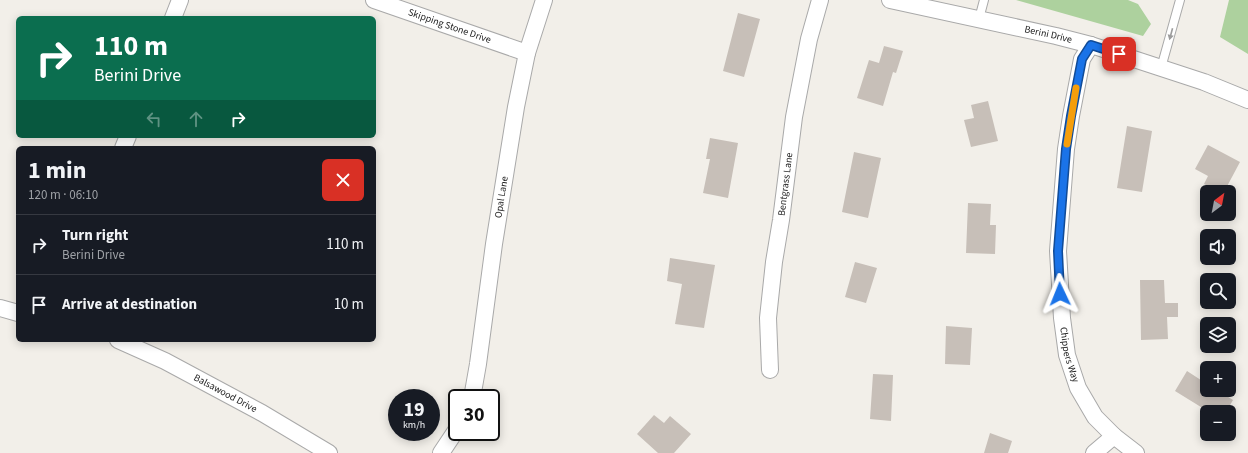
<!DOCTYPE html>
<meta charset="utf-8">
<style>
body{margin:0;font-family:"Source Sans 3",sans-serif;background:#20242c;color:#f1f3f6;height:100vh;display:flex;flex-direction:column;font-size:15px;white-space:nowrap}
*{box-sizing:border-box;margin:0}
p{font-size:13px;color:#9ea1a6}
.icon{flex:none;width:22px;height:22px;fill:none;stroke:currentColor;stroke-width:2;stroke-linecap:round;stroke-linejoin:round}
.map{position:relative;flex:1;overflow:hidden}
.drawer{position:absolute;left:16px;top:146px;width:360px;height:196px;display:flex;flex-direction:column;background:#171b24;border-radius:6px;box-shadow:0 2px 10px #0003}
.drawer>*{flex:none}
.guide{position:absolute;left:16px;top:16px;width:360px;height:122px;border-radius:6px;box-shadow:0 2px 10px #0003;background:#0b6e4f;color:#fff;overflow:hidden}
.needle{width:26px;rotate:32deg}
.controls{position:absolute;left:1200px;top:185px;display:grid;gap:8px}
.controls a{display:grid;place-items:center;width:36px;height:36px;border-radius:6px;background:#171b24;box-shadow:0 2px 10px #0003;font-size:20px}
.speed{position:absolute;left:388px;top:389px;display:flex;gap:8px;font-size:20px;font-weight:700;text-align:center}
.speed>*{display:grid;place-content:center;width:52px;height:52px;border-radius:50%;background:#171b24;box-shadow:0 2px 10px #0003;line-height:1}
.speed small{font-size:10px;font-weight:400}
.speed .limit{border:2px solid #111;border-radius:6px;background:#fff;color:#111}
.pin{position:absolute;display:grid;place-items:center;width:34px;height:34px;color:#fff;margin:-17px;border-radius:8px;box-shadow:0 2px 6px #0006}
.me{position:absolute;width:44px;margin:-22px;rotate:358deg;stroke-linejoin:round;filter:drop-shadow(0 0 3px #0008)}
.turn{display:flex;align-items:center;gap:14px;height:84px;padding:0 12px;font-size:18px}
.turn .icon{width:52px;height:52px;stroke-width:2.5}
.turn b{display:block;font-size:28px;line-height:34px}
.lanes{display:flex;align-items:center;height:38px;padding:0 12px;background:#0003;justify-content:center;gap:20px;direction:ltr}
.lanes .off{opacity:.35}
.round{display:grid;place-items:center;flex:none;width:42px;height:42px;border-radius:6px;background:#20242c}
.summary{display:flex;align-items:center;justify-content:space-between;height:68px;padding:0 12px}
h1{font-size:24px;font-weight:700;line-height:30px}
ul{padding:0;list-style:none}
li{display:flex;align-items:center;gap:12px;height:60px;padding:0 12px;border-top:1px solid #363941}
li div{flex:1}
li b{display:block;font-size:15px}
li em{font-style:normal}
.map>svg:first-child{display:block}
.forest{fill:#add19e}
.building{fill:#c7bfb8}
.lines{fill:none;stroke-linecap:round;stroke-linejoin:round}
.service-casing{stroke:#a9a9a9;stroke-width:10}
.minor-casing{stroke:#a9a9a9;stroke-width:18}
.service{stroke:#fff;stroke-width:8}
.minor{stroke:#fff;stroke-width:16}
.oneway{fill:#9c9c9c}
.route-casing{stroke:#114b97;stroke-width:10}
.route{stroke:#1a73e8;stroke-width:7}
.slow{stroke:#f59e0b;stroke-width:7}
.labels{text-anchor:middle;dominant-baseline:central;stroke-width:3;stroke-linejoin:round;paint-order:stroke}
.street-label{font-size:10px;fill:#222;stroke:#fff}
</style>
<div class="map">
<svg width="1248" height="453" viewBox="0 0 1248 453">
<rect width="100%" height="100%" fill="#f2efe9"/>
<path class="forest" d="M1016,0H1128L1138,4L1151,24L1143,36Z
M1229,0H1248V54L1220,37Z"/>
<path class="building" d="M738,13L760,19L744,77L723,71Z
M884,46L903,51L896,73L893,72L883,106L857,98L869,60L879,63Z
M988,101L998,141L971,147L964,120L974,118L971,105Z
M1127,126L1152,131L1142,192L1117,188Z
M710,138L738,143L728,198L703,193L710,159H706Z
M1208,145L1240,162L1224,192H1219L1204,184L1208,176L1195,169Z
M854,152L881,158L868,218L842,212Z
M968,203L991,204L990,225H996L995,254L966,253Z
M670,258L715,265L704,328L675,324L682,284L667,281Z
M855,262L877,268L866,303L845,297Z
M1140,280H1164L1165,303H1178V317H1167L1168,339L1141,340Z
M946,326L972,328L970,365L945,364Z
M1187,371L1207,384V390H1217L1233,400L1226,412H1209L1175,391Z
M873,374L893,375L891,421L870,419Z
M654,415L664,423L670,416L691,434L674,453H658L637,434Z
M990,433L1012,441L1008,453H984Z"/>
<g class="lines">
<defs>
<path id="service" d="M979,19L984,0
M1161,68L1180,0"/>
<g id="minor">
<path id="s1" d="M374,0L527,53"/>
<path id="s2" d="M890,0L1056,36L1091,45L1204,82L1248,100"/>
<path d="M173,18L180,0"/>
<path id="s3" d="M1091,45L1082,59L1071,116L1066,149L1058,251L1062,318L1067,355L1078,388L1095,417L1114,436L1136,453"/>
<path d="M123,148L128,136"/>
<path d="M0,308L18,313"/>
<path id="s4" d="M118,340L165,361L262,413L329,453"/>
<path id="s5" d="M770,370L768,318L774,262L781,220L794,117L809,39L820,0"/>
<path id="s6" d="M472,398L478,364L494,244L516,107L527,53L544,0"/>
<path d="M441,453L457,429"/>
<path d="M1094,453L1114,436"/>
</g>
</defs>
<use href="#service" class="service-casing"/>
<use href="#minor" class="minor-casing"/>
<use href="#service" class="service"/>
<use href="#minor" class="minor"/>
</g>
<defs><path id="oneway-solid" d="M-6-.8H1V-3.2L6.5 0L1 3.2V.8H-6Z"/></defs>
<use class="oneway" href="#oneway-solid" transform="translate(1171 34) rotate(105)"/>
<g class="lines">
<defs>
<path id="route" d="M1060,294L1058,251L1066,149L1071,116L1082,59L1091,45L1119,54"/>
</defs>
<use href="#route" class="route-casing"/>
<use href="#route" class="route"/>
<path class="slow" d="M1067,144L1076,88"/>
</g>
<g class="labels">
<g class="street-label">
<text stroke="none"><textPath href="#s1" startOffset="80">Skipping Stone Drive</textPath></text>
<text stroke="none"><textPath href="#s2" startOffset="162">Berini Drive</textPath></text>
<text stroke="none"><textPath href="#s5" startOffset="187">Bentgrass Lane</textPath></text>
<text stroke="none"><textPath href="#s6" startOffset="203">Opal Lane</textPath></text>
<text stroke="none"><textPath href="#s3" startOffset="315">Chippers Way</textPath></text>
<text stroke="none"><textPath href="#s4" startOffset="120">Balsawood Drive</textPath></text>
</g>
</g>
</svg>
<div class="controls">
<a><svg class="needle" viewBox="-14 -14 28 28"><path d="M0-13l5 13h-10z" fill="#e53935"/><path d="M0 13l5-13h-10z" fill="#9ea1a6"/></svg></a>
<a><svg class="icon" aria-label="sound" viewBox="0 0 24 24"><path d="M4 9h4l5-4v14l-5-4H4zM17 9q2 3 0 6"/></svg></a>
<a><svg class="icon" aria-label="search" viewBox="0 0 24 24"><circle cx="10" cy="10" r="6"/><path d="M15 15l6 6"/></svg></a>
<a><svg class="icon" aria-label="layers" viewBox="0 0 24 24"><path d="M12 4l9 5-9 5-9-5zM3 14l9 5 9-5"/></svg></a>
<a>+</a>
<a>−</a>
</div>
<div class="speed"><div>19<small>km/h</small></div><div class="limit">30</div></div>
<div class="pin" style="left:1119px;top:54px;background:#d93025"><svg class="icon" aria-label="arrive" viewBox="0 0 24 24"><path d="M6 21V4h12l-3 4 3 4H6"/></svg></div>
<svg class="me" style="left:1060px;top:294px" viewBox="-20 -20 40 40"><path d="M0-17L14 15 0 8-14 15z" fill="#1a73e8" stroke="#fff" stroke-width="4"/></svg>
<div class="guide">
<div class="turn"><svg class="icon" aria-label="right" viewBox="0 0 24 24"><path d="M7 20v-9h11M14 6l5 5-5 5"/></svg><div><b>110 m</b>Berini Drive</div></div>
<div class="lanes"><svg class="icon off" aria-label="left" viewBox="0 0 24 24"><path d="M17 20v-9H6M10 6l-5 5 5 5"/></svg><svg class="icon off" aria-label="ahead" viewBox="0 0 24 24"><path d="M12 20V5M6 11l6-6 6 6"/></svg><svg class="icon" aria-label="right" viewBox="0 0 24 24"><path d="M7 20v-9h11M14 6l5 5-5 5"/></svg></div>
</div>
<section class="drawer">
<div class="summary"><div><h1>1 min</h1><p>120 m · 06:10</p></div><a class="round" style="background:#d93025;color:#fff"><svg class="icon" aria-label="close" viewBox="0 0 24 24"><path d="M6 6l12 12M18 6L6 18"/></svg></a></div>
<ul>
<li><svg class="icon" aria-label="right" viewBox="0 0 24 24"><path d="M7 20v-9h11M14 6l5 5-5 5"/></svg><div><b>Turn right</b><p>Berini Drive</p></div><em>110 m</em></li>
<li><svg class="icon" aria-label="arrive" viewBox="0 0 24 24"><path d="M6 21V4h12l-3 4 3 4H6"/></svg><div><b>Arrive at destination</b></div><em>10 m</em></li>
</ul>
</section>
</div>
